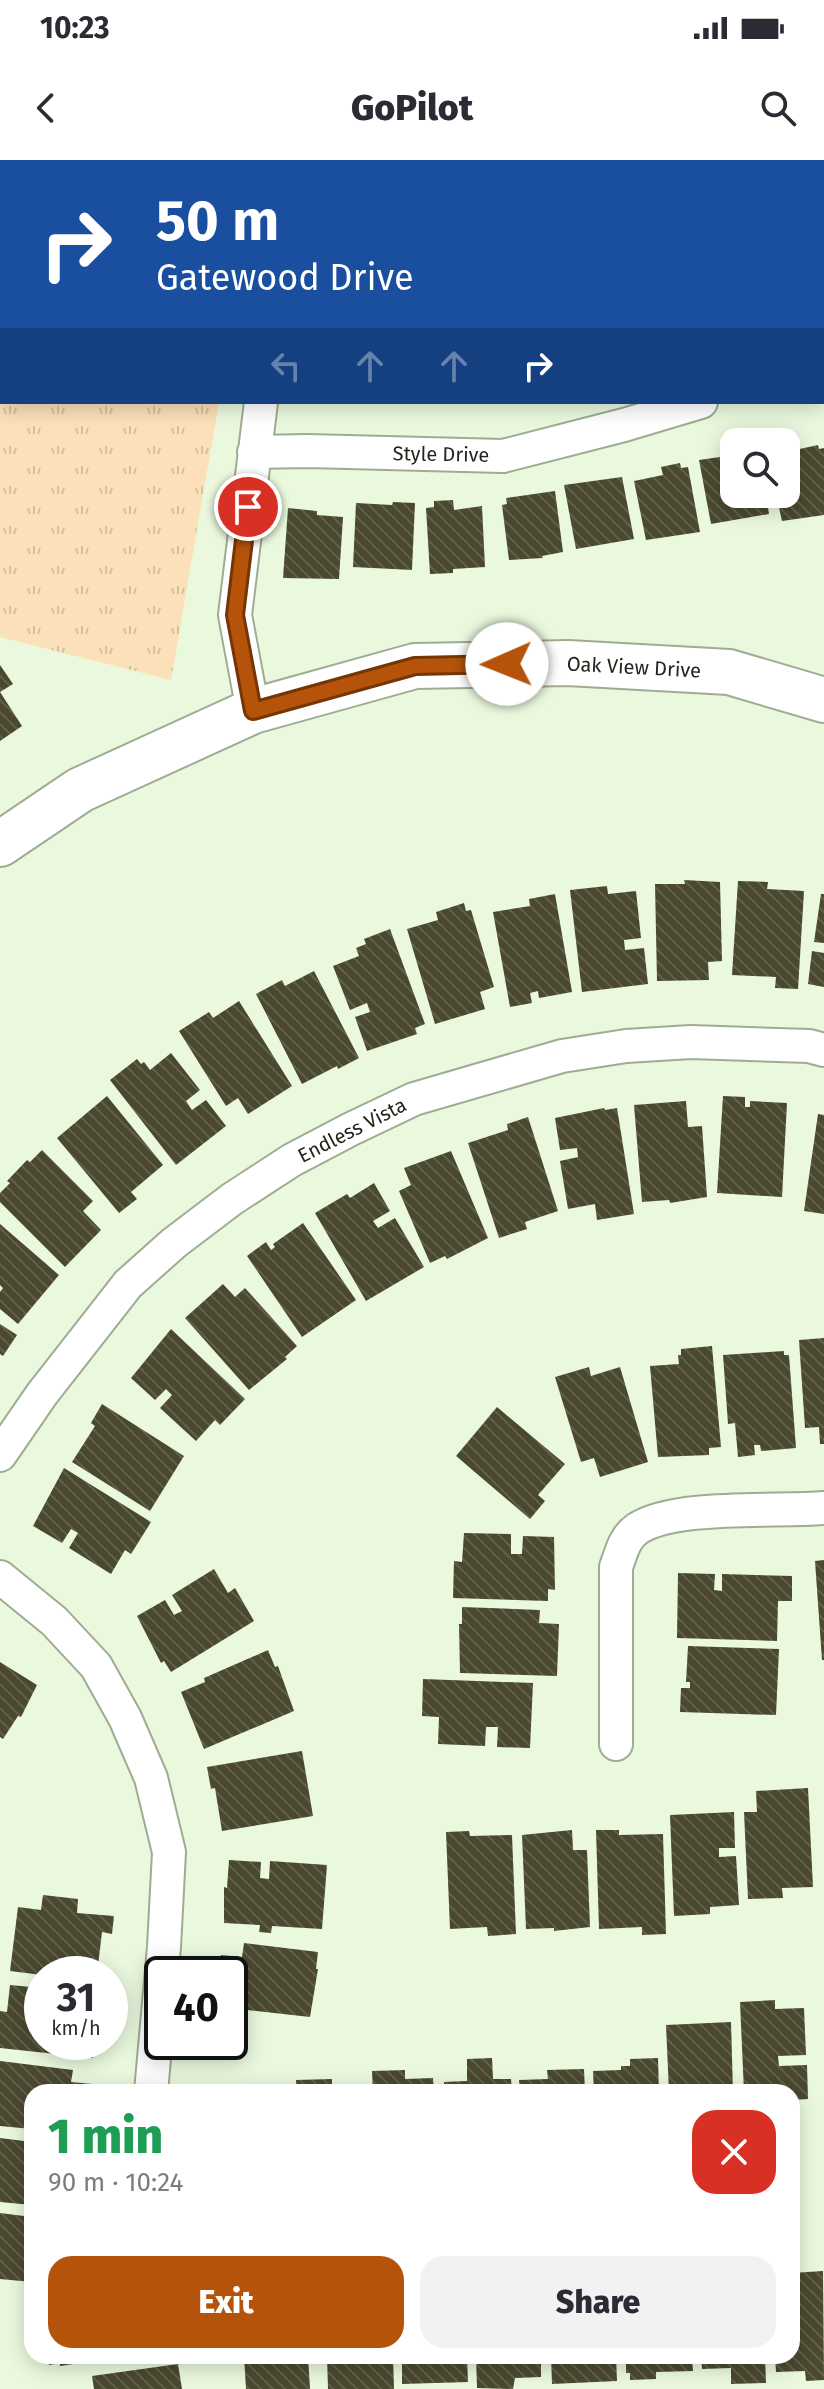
<!DOCTYPE html>
<meta charset="utf-8">
<style>
body{margin:0;font-family:"Fira Sans",sans-serif;background:#f2f2f3;color:#2b2b33;height:100vh;display:flex;flex-direction:column;font-size:30px;white-space:nowrap}
*{box-sizing:border-box;margin:0}
p{font-size:26px;color:#7c7c81}
.icon{flex:none;width:44px;height:44px;fill:none;stroke:currentColor;stroke-width:2;stroke-linecap:round;stroke-linejoin:round}
.map{position:relative;flex:1;overflow:hidden}
.panel{position:absolute;left:24px;top:1924px;width:776px;height:280px;display:flex;flex-direction:column;background:#fff;border-radius:24px;box-shadow:0 4px 20px #0003}
.panel>*{flex:none}
.banner{position:absolute;left:0px;top:0px;width:824px;height:244px;box-shadow:0 4px 20px #0003;background:#1a4fa0;color:#fff;overflow:hidden}
.fabs{position:absolute;left:720px;top:268px;display:grid;gap:16px}
.fabs a{display:grid;place-items:center;width:80px;height:80px;border-radius:16px;background:#fff;box-shadow:0 4px 20px #0003;font-size:40px}
.speed{position:absolute;left:24px;top:1796px;display:flex;gap:16px;font-size:40px;font-weight:700;text-align:center}
.speed>*{display:grid;place-content:center;width:104px;height:104px;border-radius:50%;background:#fff;box-shadow:0 4px 20px #0003;line-height:1}
.speed small{font-size:20px;font-weight:400}
.speed .limit{border:4px solid #111;border-radius:12px;background:#fff;color:#111}
.pin{position:absolute;display:grid;place-items:center;width:68px;height:68px;color:#fff;margin:-34px;border:4px solid #fff;border-radius:50%;box-shadow:0 2px 8px #0007}
.me{position:absolute;width:88px;margin:-44px;rotate:269deg;stroke-linejoin:round;filter:drop-shadow(0 0 6px #0008)}
.turn{display:flex;align-items:center;gap:28px;height:168px;padding:0 24px;font-size:36px}
.turn .icon{width:104px;height:104px;stroke-width:2.5}
.turn b{display:block;font-size:56px;line-height:68px}
.lanes{display:flex;align-items:center;height:76px;padding:0 24px;background:#0003;justify-content:center;gap:40px;direction:ltr}
.lanes .off{opacity:.35}
.round{display:grid;place-items:center;flex:none;width:84px;height:84px;border-radius:24px;background:#f2f2f3}
.head{display:flex;align-items:center;justify-content:space-between;height:136px;padding:0 24px}
h1{font-size:48px;font-weight:800;line-height:60px;color:#1e9e55}
.button{display:flex;gap:16px;margin-top:auto;padding:16px 24px}
.button a{flex:1;height:92px;border-radius:24px;background:#b45309;color:#fff;font-size:32px;font-weight:800;line-height:92px;text-align:center}
.button a+a{background:#f2f2f3;color:#2b2b33}
.status{display:flex;justify-content:space-between;align-items:center;height:56px;padding:0 40px;background:#fff;direction:ltr}
.status svg{height:22px;fill:currentColor}
header{display:flex;justify-content:space-between;align-items:center;height:104px;padding:0 24px;background:#fff;font-size:36px;font-weight:800}
.map>svg:first-child{display:block}
.park{fill:url(#park-tufts)}
.building{fill:url(#building-back-hatch)}
.lines{fill:none;stroke-linecap:round;stroke-linejoin:round}
.street-casing{stroke:#9eac93;stroke-width:36}
.secondary-casing{stroke:#9eac93;stroke-width:48}
.street{stroke:#fff;stroke-width:32}
.secondary{stroke:#fff;stroke-width:44}
.route-casing{stroke:#753606;stroke-width:20}
.route{stroke:#b45309;stroke-width:14}
.labels{text-anchor:middle;dominant-baseline:central;stroke-width:8;stroke-linejoin:round;paint-order:stroke}
.street-label{font-size:20px;fill:#20261c;stroke:#fff}
</style>
<div class="status"><b>10:23</b><svg viewBox="0 0 49 12"><path d="M0 12V9h3v3zM5 12V6h3v6zM10 12V3h3v9zM15 12V0h3v12zM26 1h20v11H26zM47 4h2v5h-2z"/></svg></div>
<header><svg class="icon" aria-label="back" viewBox="0 0 24 24"><path d="M15 5l-7 7 7 7"/></svg>GoPilot<svg class="icon" aria-label="search" viewBox="0 0 24 24"><circle cx="10" cy="10" r="6"/><path d="M15 15l6 6"/></svg></header>
<div class="map">
<svg width="824" height="2229" viewBox="0 0 824 2229">
<defs>
<pattern id="park-tufts" width="24" height="20" patternUnits="userSpaceOnUse" patternTransform="scale(2)"><rect width="24" height="20" fill="#fbe0b9"/><path d="M3 7l-1-3M5 7V3M7 7l1-3M15 17l-1-3M17 17v-4M19 17l1-3" fill="none" stroke="#d7c09e"/></pattern>
<pattern id="building-back-hatch" width="6" height="6" patternUnits="userSpaceOnUse" patternTransform="scale(2)"><rect width="6" height="6" fill="#4a482f"/><path d="M-1 5l2 2M0 0l6 6M5-1l2 2" fill="none" stroke="#61604b"/></pattern>
</defs>
<rect width="100%" height="100%" fill="#eaf9de"/>
<path class="park" d="M0,0H261L2,2V242H219L171,520L0,477Z"/>
<path class="building" d="M818,285L819,289L824,288V355L782,361L776,334H786V296L796,295L795,290Z
M734,295V334H766L769,354L711,364L699,300Z
M680,303L681,308L688,307L700,372L646,380L634,321L663,315L661,307Z
M622,317L634,379L576,389L564,325Z
M555,331L563,392L542,396L543,398L509,400L502,345L507,344L506,338Z
M453,340L454,350L482,346L485,407L453,409V413L430,414L426,348L434,347V341Z
M393,342L415,343L412,410L353,407L356,343L392,345Z
M288,348L317,351V355L343,357L339,419L283,418Z
M0,505L13,524L0,532L22,566L0,581Z
M684,720L720,722L722,801L708,802L709,820L657,821L655,724H685Z
M738,721L768,722L767,729L804,731L798,829L775,828L776,817L732,815Z
M607,726L608,734L636,731L641,778L624,780L625,790L644,788L648,824L582,832L570,730Z
M555,734L572,832L539,838L538,831L530,833L532,843L510,847L493,752L530,746L529,739Z
M821,734H824V783L814,782Z
M464,743L466,751L471,750L494,827L480,832L485,849L435,864L407,769L438,760L436,752Z
M390,769L425,864L415,868L417,874L367,891L355,857L370,852L367,843L350,850L333,806L359,796L356,788L366,784L364,779Z
M812,791L824,793V827L808,824Z
M314,811L359,898L338,909L337,906L302,924L256,834L282,820L285,826Z
M239,841L292,926L248,954L238,938L226,946L179,871L209,852L213,858Z
M171,893L200,930L186,941L192,950L206,940L226,966L176,1005L110,920L137,899L141,904L144,902L150,910Z
M107,936L163,1005L131,1032L137,1039L119,1053L57,978Z
M723,936L745,937V947H750V941L787,943L782,1037L717,1033Z
M686,941L688,967L702,966L707,1037L670,1043L669,1040L642,1042L634,945Z
M604,948L605,950L617,948L634,1054L597,1060L595,1044L568,1049L560,1001L578,997L577,988L560,990L555,958Z
M818,954L824,955V1054L804,1051Z
M528,957L558,1051L525,1062L527,1069L499,1078L468,983L508,970L507,964Z
M42,990L93,1041L83,1051L101,1070L65,1107L0,1042V1033L10,1023L7,1021L27,1000L30,1002Z
M451,991L488,1078L447,1099L445,1096L430,1103L399,1031L411,1025L404,1008Z
M374,1023L390,1051L373,1061L378,1068L395,1058L424,1107L366,1141L315,1053L347,1034L350,1038Z
M303,1063L356,1140L302,1177L247,1096L266,1082L271,1090L275,1087L273,1084Z
M0,1064L59,1115L18,1164L0,1149V1132L3,1128L0,1125Z
M223,1124L235,1137L245,1128L297,1186L285,1197L287,1199L249,1230L185,1158Z
M0,1164L17,1175L3,1196L0,1194Z
M171,1169L245,1239L220,1265L215,1260L196,1281L160,1248L172,1235L166,1229L155,1240L131,1218Z
M824,1178V1284H820L819,1267L805,1268L799,1180Z
M712,1186L721,1287L709,1288V1295L658,1297L650,1206L679,1204L678,1195H681V1189Z
M784,1191V1195H789L796,1288L761,1291L760,1285H754L755,1295L738,1297L735,1263L728,1264L723,1195Z
M589,1207L591,1216L620,1207L648,1302L600,1317L594,1298L581,1302L555,1217Z
M102,1244L184,1296L150,1351L72,1302L95,1266L91,1263Z
M497,1247L565,1304L538,1335L545,1341L530,1359L456,1296Z
M64,1308L151,1362L131,1394L125,1390L111,1414L69,1388L78,1373L71,1369L62,1383L33,1366Z
M464,1373L511,1374V1394H522L523,1376L554,1377L555,1430L548,1429V1441L453,1438L454,1401L462,1402Z
M824,1400V1500H822L815,1401Z
M214,1409L228,1433L235,1428L254,1461L171,1512L164,1501L161,1503L137,1456L165,1440L174,1455L182,1451L172,1435Z
M678,1413L715,1414L714,1430L722,1431V1414L792,1416V1441H778L777,1481L677,1478Z
M462,1447L540,1450L539,1463L559,1464L557,1516L460,1513L459,1464H462Z
M688,1486L779,1489L776,1555L680,1552L681,1528H690V1522H686Z
M268,1490L275,1507L278,1506L294,1551L204,1589L181,1532L205,1522L204,1518Z
M0,1502L37,1525L21,1557L18,1556L3,1579L0,1577Z
M423,1519L533,1523L530,1588L497,1587L498,1567H486L485,1586L438,1584L439,1557L422,1556Z
M302,1591L313,1656L222,1671L215,1628L211,1629L207,1607Z
M808,1628L813,1727L782,1728L783,1738L748,1739L744,1652H757L756,1631Z
M734,1652L735,1688H719V1697L736,1696L739,1745L710,1747V1754L674,1756L670,1655Z
M572,1670L573,1690H587L590,1767L554,1771V1768L526,1769L522,1675Z
M596,1670H619V1675L663,1674L666,1774L642,1775V1767L599,1769Z
M469,1671L470,1676L512,1675L516,1774L488,1776L487,1767L450,1769L446,1672Z
M229,1700L261,1702L260,1718L269,1719L270,1701L327,1705L322,1769L272,1766L271,1773L259,1772L260,1765L224,1763V1727L227,1728Z
M43,1735L78,1739L77,1753L114,1756L112,1774L102,1772L97,1814L42,1815L10,1811L18,1747L41,1750Z
M244,1783L318,1792L316,1809H318L310,1857L230,1848V1814H218L221,1795L242,1797Z
M10,1825L42,1828V1882H95L93,1898L0,1888V1851L7,1852Z
M775,1840V1849L804,1848L806,1895L778,1896L779,1906L807,1905L808,1939L792,1940V1932H744L740,1842Z
M731,1862L733,1932H669L666,1865Z
M492,1898L493,1919H511L512,1932H444V1922L467,1921V1899Z
M658,1898L659,1932H594L593,1911L621,1910V1906H630V1899Z
M0,1901L73,1910L71,1922L92,1924L91,1932H32V1969L0,1966Z
M584,1909L585,1932H520L519,1920L548,1919L547,1910Z
M405,1910V1919L433,1918L434,1932H373L372,1911Z
M332,1919V1928L359,1927V1932H297L296,1920Z
M0,1978L32,1982V2045L0,2042Z
M0,2053L32,2057V2122L0,2119Z
M823,2111L824,2220L806,2221L805,2211L776,2212L775,2196H792V2113Z
M47,2196H114V2198L60,2206V2203L49,2205Z
M244,2196H308L310,2229H246Z
M327,2196H393L394,2229H328Z
M402,2196H467L468,2222L402,2224Z
M476,2196H541V2217L515,2218L513,2229L477,2228Z
M551,2196H616L617,2221L552,2224Z
M626,2196H692L693,2211L656,2212V2219L630,2220V2213H626Z
M701,2196H765L766,2223L731,2224V2208L702,2209Z
M178,2204L182,2229H94L92,2216Z"/>
<g class="lines">
<defs>
<path id="street" d="M294,2V0
M254,292L308,291L503,296L624,265L701,242
M253,551L235,455L261,242
M0,1295L42,1234L128,1124L174,1083L232,1039L292,1000L351,969L414,939L562,896L626,886L691,882L809,886L824,890
M0,1417L54,1461L96,1506L125,1558L151,1618L169,1692L164,1787L151,1932
M616,1584V1407C621,1394 624,1378 637,1369C674,1344 777,1352 824,1348"/>
<path id="secondary" d="M0,684L80,630L253,551L415,506L568,503L729,512L824,540"/>
</defs>
<use href="#street" class="street-casing"/>
<use href="#secondary" class="secondary-casing"/>
<use href="#street" class="street"/>
<use href="#secondary" class="secondary"/>
</g>
<g class="lines">
<defs>
<path id="route" d="M248,347L235,455L253,551L415,506L507,504"/>
</defs>
<use href="#route" class="route-casing"/>
<use href="#route" class="route"/>
</g>
<g class="labels">
<g class="street-label">
<text transform="translate(441 294) rotate(1)">Style Drive</text>
<text transform="translate(634 507) rotate(3)">Oak View Drive</text>
<text transform="translate(352 970) rotate(-27)">Endless Vista</text>
</g>
</g>
</svg>
<div class="fabs">
<a><svg class="icon" aria-label="search" viewBox="0 0 24 24"><circle cx="10" cy="10" r="6"/><path d="M15 15l6 6"/></svg></a>
</div>
<div class="speed"><div>31<small>km/h</small></div><div class="limit">40</div></div>
<div class="pin" style="left:248px;top:347px;background:#d93025"><svg class="icon" aria-label="arrive" viewBox="0 0 24 24"><path d="M6 21V4h12l-3 4 3 4H6"/></svg></div>
<svg class="me" style="left:507px;top:504px" viewBox="-20 -20 40 40"><circle r="19" fill="#fff"/><path d="M0-13L10 11 0 6-10 11z" fill="#b45309"/></svg>
<div class="banner">
<div class="turn"><svg class="icon" aria-label="right" viewBox="0 0 24 24"><path d="M7 20v-9h11M14 6l5 5-5 5"/></svg><div><b>50 m</b>Gatewood Drive</div></div>
<div class="lanes"><svg class="icon off" aria-label="left" viewBox="0 0 24 24"><path d="M17 20v-9H6M10 6l-5 5 5 5"/></svg><svg class="icon off" aria-label="ahead" viewBox="0 0 24 24"><path d="M12 20V5M6 11l6-6 6 6"/></svg><svg class="icon off" aria-label="ahead" viewBox="0 0 24 24"><path d="M12 20V5M6 11l6-6 6 6"/></svg><svg class="icon" aria-label="right" viewBox="0 0 24 24"><path d="M7 20v-9h11M14 6l5 5-5 5"/></svg></div>
</div>
<section class="panel">
<div class="head"><div><h1>1 min</h1><p>90 m · 10:24</p></div><a class="round" style="background:#d93025;color:#fff"><svg class="icon" aria-label="close" viewBox="0 0 24 24"><path d="M6 6l12 12M18 6L6 18"/></svg></a></div>
<div class="button"><a>Exit</a><a>Share</a></div>
</section>
</div>
